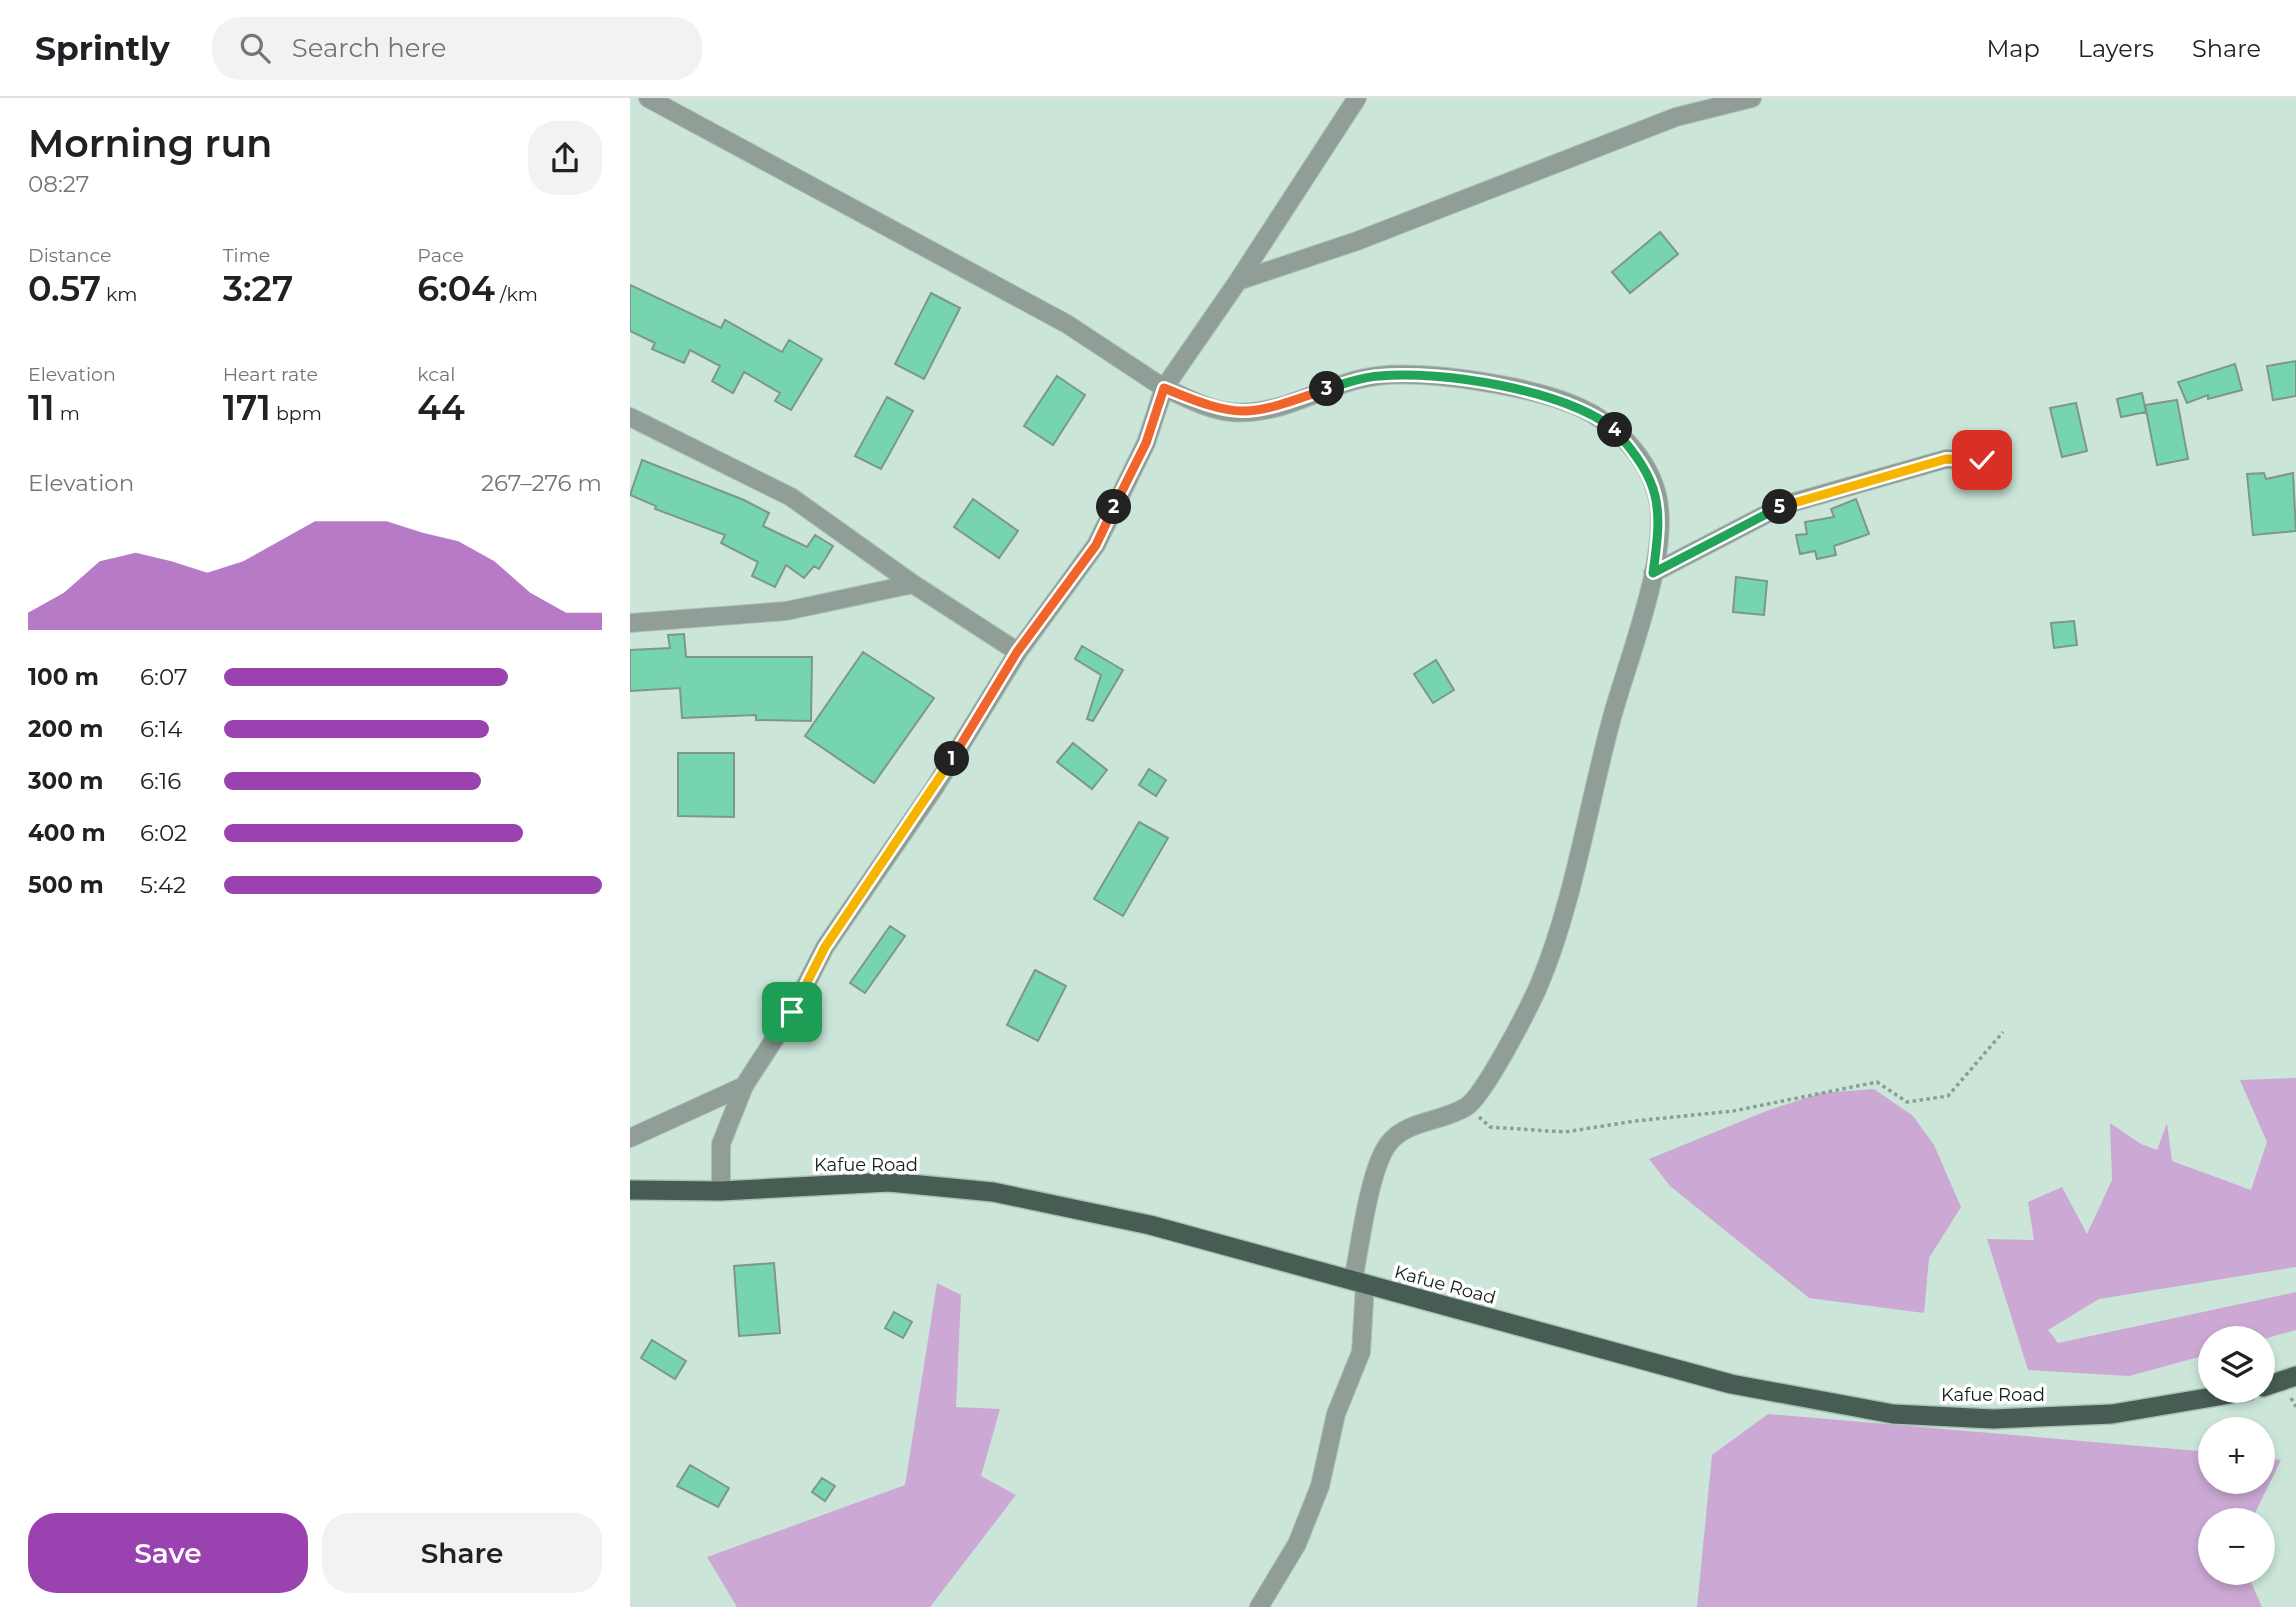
<!DOCTYPE html>
<meta charset="utf-8">
<style>
:root{--surface:#fff;--page:#f2f2f2;--text:#202124;--muted:#757577;--line:#e0e0e0;--accent:#9a43b0}
body{margin:0;font-family:Montserrat,sans-serif;background:var(--page);color:var(--text);height:100vh;display:flex;flex-direction:column;font-size:26px;white-space:nowrap}
*{box-sizing:border-box;margin:0}
p{font-size:23px;color:var(--muted)}
.icon{flex:none;width:38px;height:38px;fill:none;stroke:currentColor;stroke-width:2;stroke-linecap:round;stroke-linejoin:round}
.map{position:relative;flex:1;overflow:hidden}
.panel{display:flex;flex-direction:column;background:var(--surface);width:630px}
.panel>*{flex:none}
.fabs{position:absolute;left:1568px;top:1228px;display:grid;gap:14px}
.fabs a{display:grid;place-items:center;width:77px;height:77px;border-radius:50%;background:var(--surface);box-shadow:0 4px 10px #0003;font-size:35px}
.pin{position:absolute;display:grid;place-items:center;width:60px;height:60px;color:#fff;margin:-30px;border-radius:14px;box-shadow:0 4px 10px #0006}
.km{position:absolute;width:35px;height:35px;margin:-18px;border-radius:50%;background:#222;color:#fff;font-size:19px;line-height:35px;text-align:center}
.round{display:grid;place-items:center;flex:none;width:74px;height:74px;border-radius:28px;background:var(--page)}
.summary{display:flex;align-items:center;justify-content:space-between;height:119px;padding:0 28px}
h1{font-size:38px;font-weight:600;line-height:52px}
.stats{display:grid;grid-template-columns:repeat(3,1fr);gap:10px;height:119px;padding:7px 28px}
.stats div{display:grid;align-content:center}
.stats b{font-size:35px;font-weight:600}
.stats small{font-size:19px;font-weight:400}
.stats p{font-size:19px}
.chart{height:196px;padding:14px 28px}
.chart p{display:flex;justify-content:space-between}
.chart svg{width:100%;height:126px;margin-top:7px;fill:var(--accent);opacity:.7}
.button{display:flex;gap:14px;margin-top:auto;padding:14px 28px}
.button a{flex:1;height:80px;border-radius:28px;background:var(--accent);color:#fff;font-size:28px;font-weight:600;line-height:80px;text-align:center}
.button a+a{background:var(--page);color:var(--text)}
ul{padding:0 28px;list-style:none;font-size:23px}
li{display:grid;grid-template-columns:112px 84px 1fr;align-items:center;height:52px}
li i{height:18px;border-radius:9px;background:var(--accent)}
header{display:flex;align-items:center;gap:42px;box-sizing:border-box;height:98px;padding:0 35px;background:var(--surface);border-bottom:2px solid var(--line)}
header strong{font-size:33px}
nav{display:flex;gap:38px;margin-inline-start:auto;font-size:24px}
.search{width:490px;height:63px;background:var(--page);display:flex;align-items:center;gap:18px;box-sizing:border-box;padding:0 24px;border-radius:28px;color:var(--muted);font-size:26px}
main{display:flex;flex:1;min-height:0}
.map>svg:first-child{display:block}
.green{fill:#cba9d4}
.building{fill:#76d5ae;stroke:#7e978b;stroke-width:2}
.lines{fill:none;stroke-linecap:round;stroke-linejoin:round}
.minor-casing{stroke:#aac2b6;stroke-width:20}
.trunk-casing{stroke:#aac2b6;stroke-width:22}
.path{stroke:#899e94;stroke-width:3.5;stroke-dasharray:3.5 3.5;stroke-linecap:butt}
.minor{stroke:#919d97;stroke-width:18}
.trunk{stroke:#475c52;stroke-width:19}
.split-1-casing{stroke:#fff;stroke-width:14}
.split-2-casing{stroke:#fff;stroke-width:14}
.split-3-casing{stroke:#fff;stroke-width:14}
.split-4-casing{stroke:#fff;stroke-width:14}
.split-5-casing{stroke:#fff;stroke-width:14}
.split-6-casing{stroke:#fff;stroke-width:14}
.split-1{stroke:#f5b400;stroke-width:9}
.split-2{stroke:#f0652b;stroke-width:9}
.split-3{stroke:#f0652b;stroke-width:9}
.split-4{stroke:#22a559;stroke-width:9}
.split-5{stroke:#22a559;stroke-width:9}
.split-6{stroke:#f5b400;stroke-width:9}
.labels{text-anchor:middle;dominant-baseline:central;stroke-width:7;stroke-linejoin:round;paint-order:stroke}
.street-label{font-size:18px;fill:#131d19;stroke:#fff}
</style>
<header>
<strong>Sprintly</strong>
<div class="search"><svg class="icon" aria-label="search" viewBox="0 0 24 24"><circle cx="10" cy="10" r="6"/><path d="M15 15l6 6"/></svg>Search here</div>
<nav><a>Map</a><a>Layers</a><a>Share</a></nav>
</header>
<main>
<section class="panel">
<div class="summary"><div><h1>Morning run</h1><p>08:27</p></div><a class="round"><svg class="icon" aria-label="share" viewBox="0 0 24 24"><path d="M12 15V3M7 8l5-5 5 5M5 13v7h14v-7"/></svg></a></div>
<div class="stats">
<div><p>Distance</p><b>0.57<small> km</small></b></div>
<div><p>Time</p><b>3:27</b></div>
<div><p>Pace</p><b>6:04<small> /km</small></b></div>
</div>
<div class="stats">
<div><p>Elevation</p><b>11<small> m</small></b></div>
<div><p>Heart rate</p><b>171<small> bpm</small></b></div>
<div><p>kcal</p><b>44</b></div>
</div>
<div class="chart"><p><span>Elevation</span>267–276 m</p>
<svg viewBox="0 0 160 44" preserveAspectRatio="none"><path d="M0 44V38L10 31L20 20L30 17L40 20L50 24L60 20L70 13L80 6L90 6L100 6L110 10L120 13L130 20L140 31L150 38L160 38V44z"/></svg>
</div>
<ul>
<li><b>100 m</b>6:07<i style="width:75%"></i></li>
<li><b>200 m</b>6:14<i style="width:70%"></i></li>
<li><b>300 m</b>6:16<i style="width:68%"></i></li>
<li><b>400 m</b>6:02<i style="width:79%"></i></li>
<li><b>500 m</b>5:42<i style="width:100%"></i></li>
</ul>
<div class="button"><a>Save</a><a>Share</a></div>
</section>
<div class="map">
<svg width="1666" height="1509" viewBox="0 0 1666 1509">
<rect width="100%" height="100%" fill="#cbe6d9"/>
<!-- green -->
<path class="green" d="M 1666,980 L 1666,1169 L 1469,1201 L 1418,1232 L 1428,1245 L 1666,1194 L 1666,1232 L 1633,1241 L 1580,1241 L 1580,1256 L 1499,1278 L 1398,1272 L 1357,1141 L 1404,1142 L 1398,1104 L 1432,1089 L 1457,1136 L 1482,1082 L 1480,1025 L 1511,1046 L 1527,1052 L 1537,1025 L 1542,1063 L 1621,1092 L 1637,1044 L 1610,982 Z
M 1244,991 L 1283,1018 L 1304,1047 L 1331,1109 L 1299,1160 L 1294,1215 L 1179,1200 L 1040,1088 L 1019,1061 L 1139,1012 L 1191,995 Z
M 307,1185 L 331,1197 L 326,1309 L 370,1311 L 351,1378 L 386,1397 L 300,1509 L 107,1509 L 77,1459 L 275,1387 Z
M 1138,1316 L 1580,1354 L 1580,1384 L 1633,1384 L 1633,1360 L 1651,1362 L 1621,1423 L 1580,1423 L 1580,1475 L 1617,1475 L 1632,1509 L 1067,1509 L 1082,1357 Z"/>
<!-- building -->
<path class="building" d="M 1030,134 L 1048,156 L 1000,195 L 982,174 Z
M 0,187 L 91,230 L 95,222 L 152,254 L 159,242 L 192,261 L 161,312 L 145,303 L 150,295 L 114,274 L 103,295 L 82,283 L 90,268 L 60,252 L 54,265 L 22,251 L 25,245 L 0,233 Z
M 301,195 L 330,210 L 294,281 L 265,266 Z
M 1666,263 L 1666,298 L 1643,302 L 1637,268 Z
M 1605,266 L 1612,292 L 1578,301 L 1578,297 L 1557,305 L 1548,284 Z
M 427,278 L 455,297 L 423,347 L 394,328 Z
M 1512,295 L 1516,314 L 1491,319 L 1487,301 Z
M 257,299 L 283,313 L 251,371 L 225,358 Z
M 1547,302 L 1558,361 L 1527,367 L 1515,307 Z
M 1446,305 L 1457,353 L 1432,359 L 1420,310 Z
M 12,362 L 114,402 L 139,415 L 133,428 L 177,449 L 185,437 L 203,448 L 189,471 L 184,468 L 174,480 L 156,467 L 145,489 L 122,478 L 128,464 L 91,445 L 95,437 L 25,411 L 26,408 L 0,397 Z
M 1634,375 L 1636,381 L 1663,375 L 1666,433 L 1623,437 L 1617,376 Z
M 343,401 L 388,433 L 369,460 L 324,429 Z
M 1226,401 L 1239,436 L 1204,448 L 1206,457 L 1187,461 L 1185,453 L 1170,456 L 1166,437 L 1177,436 L 1175,424 L 1204,419 L 1201,411 Z
M 1106,479 L 1137,483 L 1134,517 L 1103,514 Z
M 1444,523 L 1447,547 L 1424,550 L 1421,525 Z
M 54,536 L 56,559 L 182,559 L 181,623 L 126,622 L 126,617 L 52,620 L 50,590 L 0,593 L 0,552 L 40,550 L 38,537 Z
M 452,548 L 493,572 L 463,623 L 457,621 L 471,577 L 445,561 Z
M 233,554 L 304,600 L 244,685 L 175,638 Z
M 806,562 L 824,592 L 803,605 L 784,576 Z
M 443,645 L 477,672 L 462,691 L 427,664 Z
M 48,655 L 104,655 L 104,719 L 48,718 Z
M 519,671 L 536,682 L 526,698 L 509,687 Z
M 509,724 L 538,740 L 493,818 L 464,801 Z
M 260,828 L 275,838 L 235,895 L 220,885 Z
M 405,872 L 436,888 L 408,943 L 377,927 Z
M 144,1165 L 150,1235 L 109,1238 L 104,1168 Z
M 264,1214 L 282,1224 L 273,1240 L 255,1230 Z
M 22,1242 L 56,1263 L 45,1281 L 11,1260 Z
M 60,1367 L 99,1390 L 88,1409 L 47,1388 Z
M 192,1380 L 205,1388 L 195,1403 L 182,1394 Z"/>
<g class="lines">
<defs>
<path id="minor" d="M 608,183 L 727,143 L 1046,19 L 1122,0
M 0,319 L 161,399 L 283,486 L 388,554
M 1023,475 L 1154,407 L 1316,361 L 1352,362
M 0,525 L 156,513 L 283,486
M 0,1040 L 114,988 L 162,914 L 195,849 L 305,689 L 388,554 L 466,447 L 516,345 L 534,290 L 437,226 L 18,0
M 91,1093 L 91,1046 L 114,988
M 723,1183 C 730,1149 739,1070 759,1045 C 777,1022 812,1024 836,1009 C 854,998 899,910 909,887 C 943,807 958,708 981,623 C 996,565 1044,451 1026,393 C 1016,358 984,325 951,310 C 904,288 798,272 747,278 C 697,284 653,319 601,314 C 578,312 556,299 534,290 L 608,183 L 727,0
M 629,1509 L 667,1446 L 690,1388 L 706,1316 L 731,1254 L 735,1187"/>
<path id="trunk" d="M 0,1092 L 91,1093 L 259,1084 L 363,1094 L 520,1127 L 1101,1286 L 1263,1316 L 1363,1321 L 1482,1316 L 1618,1293
M 1633,1289 L 1666,1278"/>
</defs>
<!-- minor casing -->
<use href="#minor" class="minor-casing"/>
<!-- trunk casing -->
<use href="#trunk" class="trunk-casing"/>
<!-- path -->
<path class="path" d="M 849,1019 L 860,1029 L 935,1034 L 1005,1023 L 1103,1013 L 1247,984 L 1277,1004 L 1318,998 L 1373,934
M 1661,1300 L 1666,1309"/>
<!-- minor -->
<use href="#minor" class="minor"/>
<!-- trunk -->
<use href="#trunk" class="trunk"/>
</g>
<g class="lines">
<defs>
<path id="split-1" d="M 162,914 L 195,849 L 322,661"/>
<path id="split-2" d="M 322,661 L 387,554 L 466,447 L 484,409"/>
<path id="split-3" d="M 484,409 L 516,345 L 534,290 C 613,323 618,318 697,291"/>
<path id="split-4" d="M 697,291 C 714,286 731,279 749,278 C 811,272 937,292 985,332"/>
<path id="split-5" d="M 985,332 C 1031,385 1033,406 1023,475 L 1150,409"/>
<path id="split-6" d="M 1150,409 L 1316,361 L 1352,362"/>
</defs>
<!-- split-1 casing -->
<use href="#split-1" class="split-1-casing"/>
<!-- split-2 casing -->
<use href="#split-2" class="split-2-casing"/>
<!-- split-3 casing -->
<use href="#split-3" class="split-3-casing"/>
<!-- split-4 casing -->
<use href="#split-4" class="split-4-casing"/>
<!-- split-5 casing -->
<use href="#split-5" class="split-5-casing"/>
<!-- split-6 casing -->
<use href="#split-6" class="split-6-casing"/>
<!-- split-1 -->
<use href="#split-1" class="split-1"/>
<!-- split-2 -->
<use href="#split-2" class="split-2"/>
<!-- split-3 -->
<use href="#split-3" class="split-3"/>
<!-- split-4 -->
<use href="#split-4" class="split-4"/>
<!-- split-5 -->
<use href="#split-5" class="split-5"/>
<!-- split-6 -->
<use href="#split-6" class="split-6"/>
</g>
<g class="labels">
<!-- street labels -->
<g class="street-label">
<text x="236" y="1067">Kafue Road</text>
<text transform="translate(815 1187) rotate(15)">Kafue Road</text>
<text x="1363" y="1297">Kafue Road</text>
</g>
</g>
</svg>
<div class="fabs">
<a><svg class="icon" aria-label="layers" viewBox="0 0 24 24"><path d="M12 4l9 5-9 5-9-5zM3 14l9 5 9-5"/></svg></a>
<a>+</a>
<a>−</a>
</div>
<div class="pin" style="left:162px;top:914px;background:#1e9e55"><svg class="icon" aria-label="arrive" viewBox="0 0 24 24"><path d="M6 21V4h12l-3 4 3 4H6"/></svg></div>
<div class="pin" style="left:1352px;top:362px;background:#d93025"><svg class="icon" aria-label="check" viewBox="0 0 24 24"><path d="M5 12l5 5 9-10"/></svg></div>
<b class="km" style="left:322px;top:661px">1</b>
<b class="km" style="left:484px;top:409px">2</b>
<b class="km" style="left:697px;top:291px">3</b>
<b class="km" style="left:985px;top:332px">4</b>
<b class="km" style="left:1150px;top:409px">5</b>
</div>
</main>
